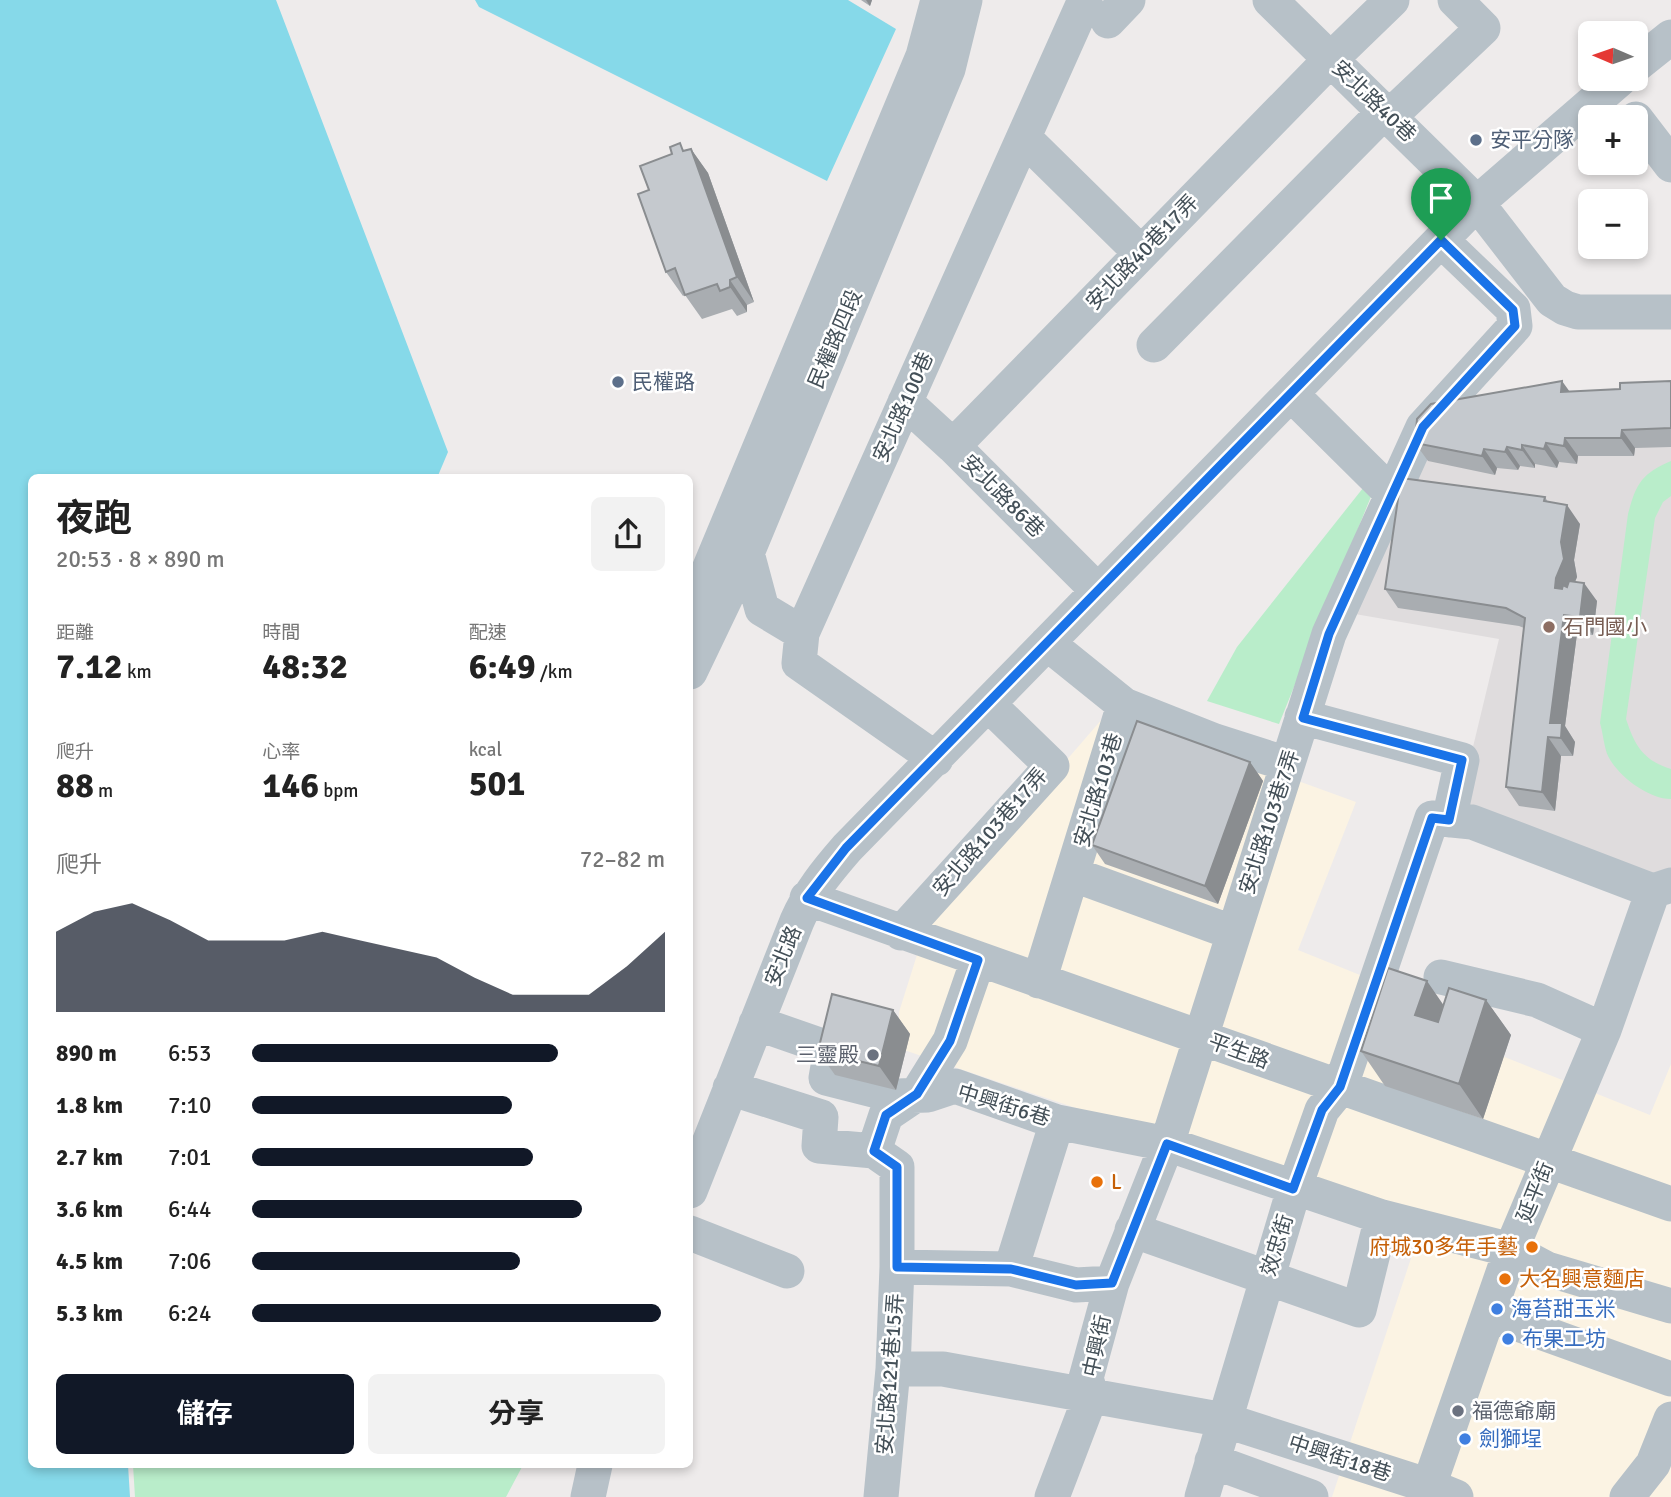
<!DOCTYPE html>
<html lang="zh-TW">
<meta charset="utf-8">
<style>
:root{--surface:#fff;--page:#f2f2f2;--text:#222;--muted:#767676;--accent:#111827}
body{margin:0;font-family:Signika,"Noto Sans TC",sans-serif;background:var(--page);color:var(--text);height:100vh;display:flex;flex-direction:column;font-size:26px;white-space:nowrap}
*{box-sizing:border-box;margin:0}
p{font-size:23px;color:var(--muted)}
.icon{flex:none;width:38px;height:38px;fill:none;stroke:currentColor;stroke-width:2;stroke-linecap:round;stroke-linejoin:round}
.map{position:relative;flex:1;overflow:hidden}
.details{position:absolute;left:28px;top:474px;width:665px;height:994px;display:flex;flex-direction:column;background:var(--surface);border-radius:10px;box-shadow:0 4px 10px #0003}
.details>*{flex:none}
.needle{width:46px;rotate:272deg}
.buttons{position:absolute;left:1578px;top:21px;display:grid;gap:14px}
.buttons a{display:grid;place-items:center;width:70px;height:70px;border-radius:10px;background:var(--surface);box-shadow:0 4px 10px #0003;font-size:35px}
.pin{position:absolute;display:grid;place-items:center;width:60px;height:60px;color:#fff;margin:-72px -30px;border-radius:50% 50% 50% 0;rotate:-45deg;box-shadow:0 0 7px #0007}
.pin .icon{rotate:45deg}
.round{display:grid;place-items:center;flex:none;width:74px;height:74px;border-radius:10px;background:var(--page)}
.summary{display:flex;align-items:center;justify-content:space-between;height:119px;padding:0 28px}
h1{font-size:38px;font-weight:700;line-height:52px}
.stats{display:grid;grid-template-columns:repeat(3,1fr);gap:10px;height:119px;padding:7px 28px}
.stats div{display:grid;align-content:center}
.stats b{font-size:35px;font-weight:700}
.stats small{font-size:19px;font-weight:400}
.stats p{font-size:19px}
.chart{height:196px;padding:14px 28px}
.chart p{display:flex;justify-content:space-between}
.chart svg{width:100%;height:126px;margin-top:7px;fill:var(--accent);opacity:.7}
.button{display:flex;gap:14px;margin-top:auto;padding:14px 28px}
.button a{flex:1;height:80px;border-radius:10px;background:var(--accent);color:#fff;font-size:28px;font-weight:700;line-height:80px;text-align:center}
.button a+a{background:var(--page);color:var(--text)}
ul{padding:0 28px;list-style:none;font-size:23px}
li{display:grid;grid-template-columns:112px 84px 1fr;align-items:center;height:52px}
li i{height:18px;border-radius:9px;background:var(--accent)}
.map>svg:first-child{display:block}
.commercial{fill:#fbf3e3}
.education{fill:#dfdcdd}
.green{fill:#b9edca}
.water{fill:#86d9e9}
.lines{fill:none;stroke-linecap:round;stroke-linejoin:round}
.minor{stroke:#b7c1c8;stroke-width:35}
.wall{fill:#a9adb1}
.shaded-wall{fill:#8a8d90}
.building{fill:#c5c9ce;stroke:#8a8d90;stroke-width:2}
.route-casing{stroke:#fff;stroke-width:14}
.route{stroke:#1a73e8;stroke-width:9}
.service-dot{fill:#5c6f8a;stroke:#fff;stroke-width:2.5}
.education-dot{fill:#8d6e63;stroke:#fff;stroke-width:2.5}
.worship-dot{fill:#6b7280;stroke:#fff;stroke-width:2.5}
.food-dot{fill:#e8710a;stroke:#fff;stroke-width:2.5}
.shop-dot{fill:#3f7fe0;stroke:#fff;stroke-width:2.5}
.labels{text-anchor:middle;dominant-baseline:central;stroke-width:5;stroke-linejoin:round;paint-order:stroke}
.street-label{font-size:21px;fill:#445058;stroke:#fff}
.service-label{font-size:21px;fill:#4e5e75;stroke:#fff;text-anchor:start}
.education-label{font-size:21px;fill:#785e54;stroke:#fff;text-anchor:start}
.worship-label{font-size:21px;fill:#5b616d;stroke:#fff;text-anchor:end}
.food-label{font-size:21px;fill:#c56008;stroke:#fff;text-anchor:start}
.shop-label{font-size:21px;fill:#366cbe;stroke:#fff;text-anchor:start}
</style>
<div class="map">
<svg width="1671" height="1497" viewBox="0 0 1671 1497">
<rect width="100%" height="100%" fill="#eeebeb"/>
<!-- commercial -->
<path class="commercial" d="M 1103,718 L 1127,719 L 1356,802 L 1298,950 L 1360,975 L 1354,997 L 1650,1115 L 1671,1064 L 1671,1497 L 1332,1497 L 1422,1225 L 898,1048 L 899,1012 L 928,920 Z"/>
<!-- education -->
<path class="education" d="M 1671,383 L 1671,875 L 1653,878 L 1459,805 L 1499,639 L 1355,614 L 1418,449 Z"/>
<!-- green -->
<path class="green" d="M 1671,461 L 1671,496 L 1663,502 L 1655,518 L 1626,719 C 1635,746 1643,760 1671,769 L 1671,799 C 1648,799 1618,776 1608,756 C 1604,747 1603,733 1600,723 L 1628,514 C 1636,484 1641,474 1671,461 Z
M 1367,483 L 1372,494 L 1279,724 L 1207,701 L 1237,647 Z
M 133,1465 L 523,1465 L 506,1497 L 135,1497 Z"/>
<!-- water -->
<path class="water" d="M 0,0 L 276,0 L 448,452 L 437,478 L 32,478 L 32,1465 L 128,1465 L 130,1497 L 0,1497 Z
M 475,0 L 848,0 L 896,29 L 827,181 L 479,7 Z"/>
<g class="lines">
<!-- minor -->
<path class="minor" d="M 1270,0 L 1477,203 L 1552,300 L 1565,308 L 1578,312 L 1671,312
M 1108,21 L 1128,0
M 1636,65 L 1671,37
M 1390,116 L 1483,28 L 1455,0
M 1636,119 L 1671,165
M 1024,138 L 1141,253
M 1154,345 L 1385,111
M 1291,394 L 1391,493
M 905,402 L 953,446 L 1098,591
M 953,446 L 1331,59 L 1392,0
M 738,548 L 747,553 L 762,609 L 802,633
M 690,615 L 923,56 L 938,0
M 690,672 L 747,553 L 948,69 L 965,0
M 1124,705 L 1215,741 L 1287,764
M 1302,717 L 1462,760 L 1449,820
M 936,759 L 799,663 L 802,633 L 1085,0
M 1072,874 L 1234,933
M 807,898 L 1671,1204
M 901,933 L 1052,766 L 988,704
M 1441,977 L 1537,1000 L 1604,1030
M 1039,981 L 1124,705 L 1047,643
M 756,1023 L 831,1049 L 826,1078 L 897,1096 L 928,1095 L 955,1086 L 1057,1122 L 1167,1144 L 1382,1217 L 1511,1250 L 1547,1269 L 1671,1306
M 730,1088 L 821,1117 L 819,1146 L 874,1151
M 690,1191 L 797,921 C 809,893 827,871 847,848 L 1477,203 L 1620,79
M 1132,1230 L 1359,1310 L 1382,1217
M 690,1233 L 787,1271
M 897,1267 L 1011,1269 L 1076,1285 L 1112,1283
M 1011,1269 L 1057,1122
M 1490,1314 L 1671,1379
M 893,1369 L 943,1369 L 1224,1420 L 1429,1486 L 1456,1497
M 1212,1461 L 1311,1497
M 588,1497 L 595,1465
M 881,1497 L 893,1369 L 897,1267 L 897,1167 L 874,1151 L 886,1115 L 917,1094 L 950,1041 L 978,960
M 1052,1497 L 1091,1395 L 1086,1378 L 1112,1283 L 1167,1144 L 1329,634 L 1423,427 L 1515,326 L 1513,309 L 1441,240
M 1202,1497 L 1294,1189 L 1322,1110 L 1340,1088 L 1432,818 L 1472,822 L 1653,891 L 1671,885
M 1425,1497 L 1511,1250 L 1604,1030 L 1653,891
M 1627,1497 L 1653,1464 L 1671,1419"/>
</g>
<!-- wall -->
<path class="wall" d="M 861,0 L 872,0 L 870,6 Z
M 691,149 L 708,173 L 754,302 L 747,305 L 747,312 L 737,316 L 732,309 L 702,319 L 685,295 L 683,296 L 666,272 L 685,150 Z
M 1671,381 L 1671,447 L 1635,448 L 1634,456 L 1578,456 L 1577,464 L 1559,462 L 1557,468 L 1535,464 L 1535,468 L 1520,466 L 1518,470 L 1497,468 L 1495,475 L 1428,461 L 1415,443 L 1569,392 L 1620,389 Z
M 1545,497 L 1548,502 L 1580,524 L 1574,560 L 1577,577 L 1575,582 L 1597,601 L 1593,635 L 1577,634 L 1565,726 L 1575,742 L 1573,756 L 1561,756 L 1555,811 L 1519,806 L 1506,787 L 1524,628 L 1519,626 L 1398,608 L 1385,589 Z
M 1250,762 L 1263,781 L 1218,904 L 1105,864 L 1092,845 Z
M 1486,1000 L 1511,1035 L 1483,1119 L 1385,1086 L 1361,1051 L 1444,1005 Z
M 893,1010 L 910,1034 L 896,1090 L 835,1075 L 818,1051 Z"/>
<!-- shaded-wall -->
<path class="shaded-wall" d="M 866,0 L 872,0 L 870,6 Z
M 691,149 L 708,173 L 754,302 L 737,277 Z
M 730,280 L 747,305 L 747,312 L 730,287 Z
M 1562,381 L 1575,399 L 1561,392 Z
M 1622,430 L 1635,448 L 1634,456 L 1621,438 Z
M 1565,438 L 1578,456 L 1577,464 L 1564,446 Z
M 1546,443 L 1559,462 L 1557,468 L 1544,449 Z
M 1522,445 L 1535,464 L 1535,468 L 1522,450 Z
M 1507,447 L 1520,466 L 1518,470 L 1505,452 Z
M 1484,449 L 1497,468 L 1495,475 L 1482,456 Z
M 1567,505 L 1580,524 L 1574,560 L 1577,577 L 1569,596 L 1555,588 Z
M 1584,583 L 1597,601 L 1593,635 L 1580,617 Z
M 1564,615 L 1577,634 L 1565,726 L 1575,742 L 1573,756 L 1550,723 Z
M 1548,737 L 1561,756 L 1555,811 L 1542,792 Z
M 1250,762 L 1263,781 L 1218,904 L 1205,886 Z
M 1427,981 L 1451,1016 L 1440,1050 L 1415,1015 Z
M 1486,1000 L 1511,1035 L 1483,1119 L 1459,1084 Z
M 893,1010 L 910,1034 L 896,1090 L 879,1066 Z"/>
<!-- building -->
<path class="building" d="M 680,143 L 683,151 L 691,149 L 737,277 L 730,280 L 730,287 L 720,291 L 717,284 L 685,295 L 675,268 L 666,272 L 638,194 L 649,190 L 640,166 L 672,154 L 670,147 Z
M 1562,381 L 1561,392 L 1620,389 L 1620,383 L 1671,381 L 1671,428 L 1622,430 L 1621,438 L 1565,438 L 1564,446 L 1546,443 L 1544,449 L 1522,445 L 1522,450 L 1507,447 L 1505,452 L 1484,449 L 1482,456 L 1415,443 L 1417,419 L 1431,404 Z
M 1401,478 L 1545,497 L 1544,501 L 1567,505 L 1561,542 L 1564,559 L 1556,578 L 1555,588 L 1562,589 L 1563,585 L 1567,587 L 1569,581 L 1584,583 L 1580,617 L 1564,615 L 1550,723 L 1562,723 L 1561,738 L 1548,737 L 1542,792 L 1506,787 L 1525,618 L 1506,608 L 1385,589 Z
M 1137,721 L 1250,762 L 1205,886 L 1092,845 Z
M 1388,968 L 1427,981 L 1415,1015 L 1438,1022 L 1449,988 L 1486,1000 L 1459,1084 L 1361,1051 Z
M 832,994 L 893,1010 L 879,1066 L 818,1051 Z"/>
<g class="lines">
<defs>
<path id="route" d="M 1441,240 L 1513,310 L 1515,326 L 1423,427 L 1329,634 L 1303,718 L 1462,760 L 1449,820 L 1432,818 L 1340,1087 L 1322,1110 L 1293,1189 L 1167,1144 L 1112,1283 L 1076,1285 L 1011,1269 L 897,1267 L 897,1167 L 874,1151 L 886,1115 L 917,1094 L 950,1041 L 978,960 L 807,898 L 846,848 Z"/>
</defs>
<!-- route casing -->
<use href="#route" class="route-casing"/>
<!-- route -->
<use href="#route" class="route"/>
</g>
<!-- markers -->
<g class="service-dot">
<circle cx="1476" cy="140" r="7"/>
<circle cx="618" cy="382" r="7"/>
</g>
<circle class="education-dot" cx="1549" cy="627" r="7"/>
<g class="worship-dot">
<circle cx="873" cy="1055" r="7"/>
<circle cx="1458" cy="1411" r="7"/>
</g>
<g class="food-dot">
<circle cx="1097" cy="1182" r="7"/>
<circle cx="1532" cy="1247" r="7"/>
<circle cx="1505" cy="1279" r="7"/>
</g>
<g class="shop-dot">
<circle cx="1497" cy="1309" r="7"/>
<circle cx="1508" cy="1339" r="7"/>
<circle cx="1465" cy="1439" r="7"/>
</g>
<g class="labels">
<!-- street labels -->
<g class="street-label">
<text transform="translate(1374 101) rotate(44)">安北路40巷</text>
<text transform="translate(1142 252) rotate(-46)">安北路40巷17弄</text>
<text transform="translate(835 339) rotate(-67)">民權路四段</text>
<text transform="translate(903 407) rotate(-66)">安北路100巷</text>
<text transform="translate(1003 496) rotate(45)">安北路86巷</text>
<text transform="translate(1098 790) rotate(-73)">安北路103巷</text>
<text transform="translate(1269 822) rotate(-72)">安北路103巷7弄</text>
<text transform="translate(990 832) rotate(-49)">安北路103巷17弄</text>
<text transform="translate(783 956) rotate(-68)">安北路</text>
<text transform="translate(1239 1051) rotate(20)">平生路</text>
<text transform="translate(1004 1105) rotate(17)">中興街6巷</text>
<text transform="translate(1535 1192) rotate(-68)">延平街</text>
<text transform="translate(1277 1245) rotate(-73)">效忠街</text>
<text transform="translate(1097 1346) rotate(-78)">中興街</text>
<text transform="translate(890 1374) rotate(-86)">安北路121巷15弄</text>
<text transform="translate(1340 1458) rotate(18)">中興街18巷</text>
</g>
<!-- service labels -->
<g class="service-label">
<text x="1490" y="140">安平分隊</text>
<text x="632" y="382">民權路</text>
</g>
<!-- education labels -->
<g class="education-label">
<text x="1563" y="627">石門國小</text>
</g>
<!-- worship labels -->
<g class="worship-label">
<text x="859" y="1055">三靈殿</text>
<text x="1472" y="1411" text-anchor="start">福德爺廟</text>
</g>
<!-- food labels -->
<g class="food-label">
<text x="1111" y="1182">L</text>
<text x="1518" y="1247" text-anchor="end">府城30多年手藝</text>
<text x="1519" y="1279">大名興意麵店</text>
</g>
<!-- shop labels -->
<g class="shop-label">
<text x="1511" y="1309">海苔甜玉米</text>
<text x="1522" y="1339">布果工坊</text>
<text x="1479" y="1439">劍獅埕</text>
</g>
</g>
</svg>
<div class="buttons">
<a><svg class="needle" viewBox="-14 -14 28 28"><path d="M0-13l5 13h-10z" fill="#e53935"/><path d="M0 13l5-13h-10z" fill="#767676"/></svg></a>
<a>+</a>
<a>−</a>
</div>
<div class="pin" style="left:1441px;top:240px;background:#1e9e55"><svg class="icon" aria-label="arrive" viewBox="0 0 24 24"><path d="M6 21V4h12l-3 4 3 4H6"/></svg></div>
<section class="details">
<div class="summary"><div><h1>夜跑</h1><p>20:53 · 8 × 890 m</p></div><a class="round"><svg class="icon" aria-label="share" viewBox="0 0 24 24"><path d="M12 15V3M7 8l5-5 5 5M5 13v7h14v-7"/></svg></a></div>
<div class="stats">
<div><p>距離</p><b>7.12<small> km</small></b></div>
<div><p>時間</p><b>48:32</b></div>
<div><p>配速</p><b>6:49<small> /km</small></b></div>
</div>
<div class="stats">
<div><p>爬升</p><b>88<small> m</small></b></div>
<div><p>心率</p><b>146<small> bpm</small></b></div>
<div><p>kcal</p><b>501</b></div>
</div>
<div class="chart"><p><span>爬升</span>72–82 m</p>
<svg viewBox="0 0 160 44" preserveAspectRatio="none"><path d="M0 44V16L10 9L20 6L30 12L40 19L50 19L60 19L70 16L80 19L90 22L100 25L110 32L120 38L130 38L140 38L150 28L160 16V44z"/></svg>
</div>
<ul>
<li><b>890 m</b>6:53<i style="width:74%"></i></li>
<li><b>1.8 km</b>7:10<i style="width:63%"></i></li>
<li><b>2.7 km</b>7:01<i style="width:68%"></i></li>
<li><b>3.6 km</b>6:44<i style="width:80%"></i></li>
<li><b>4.5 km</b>7:06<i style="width:65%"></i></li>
<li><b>5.3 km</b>6:24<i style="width:99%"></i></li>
</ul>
<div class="button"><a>儲存</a><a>分享</a></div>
</section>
</div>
